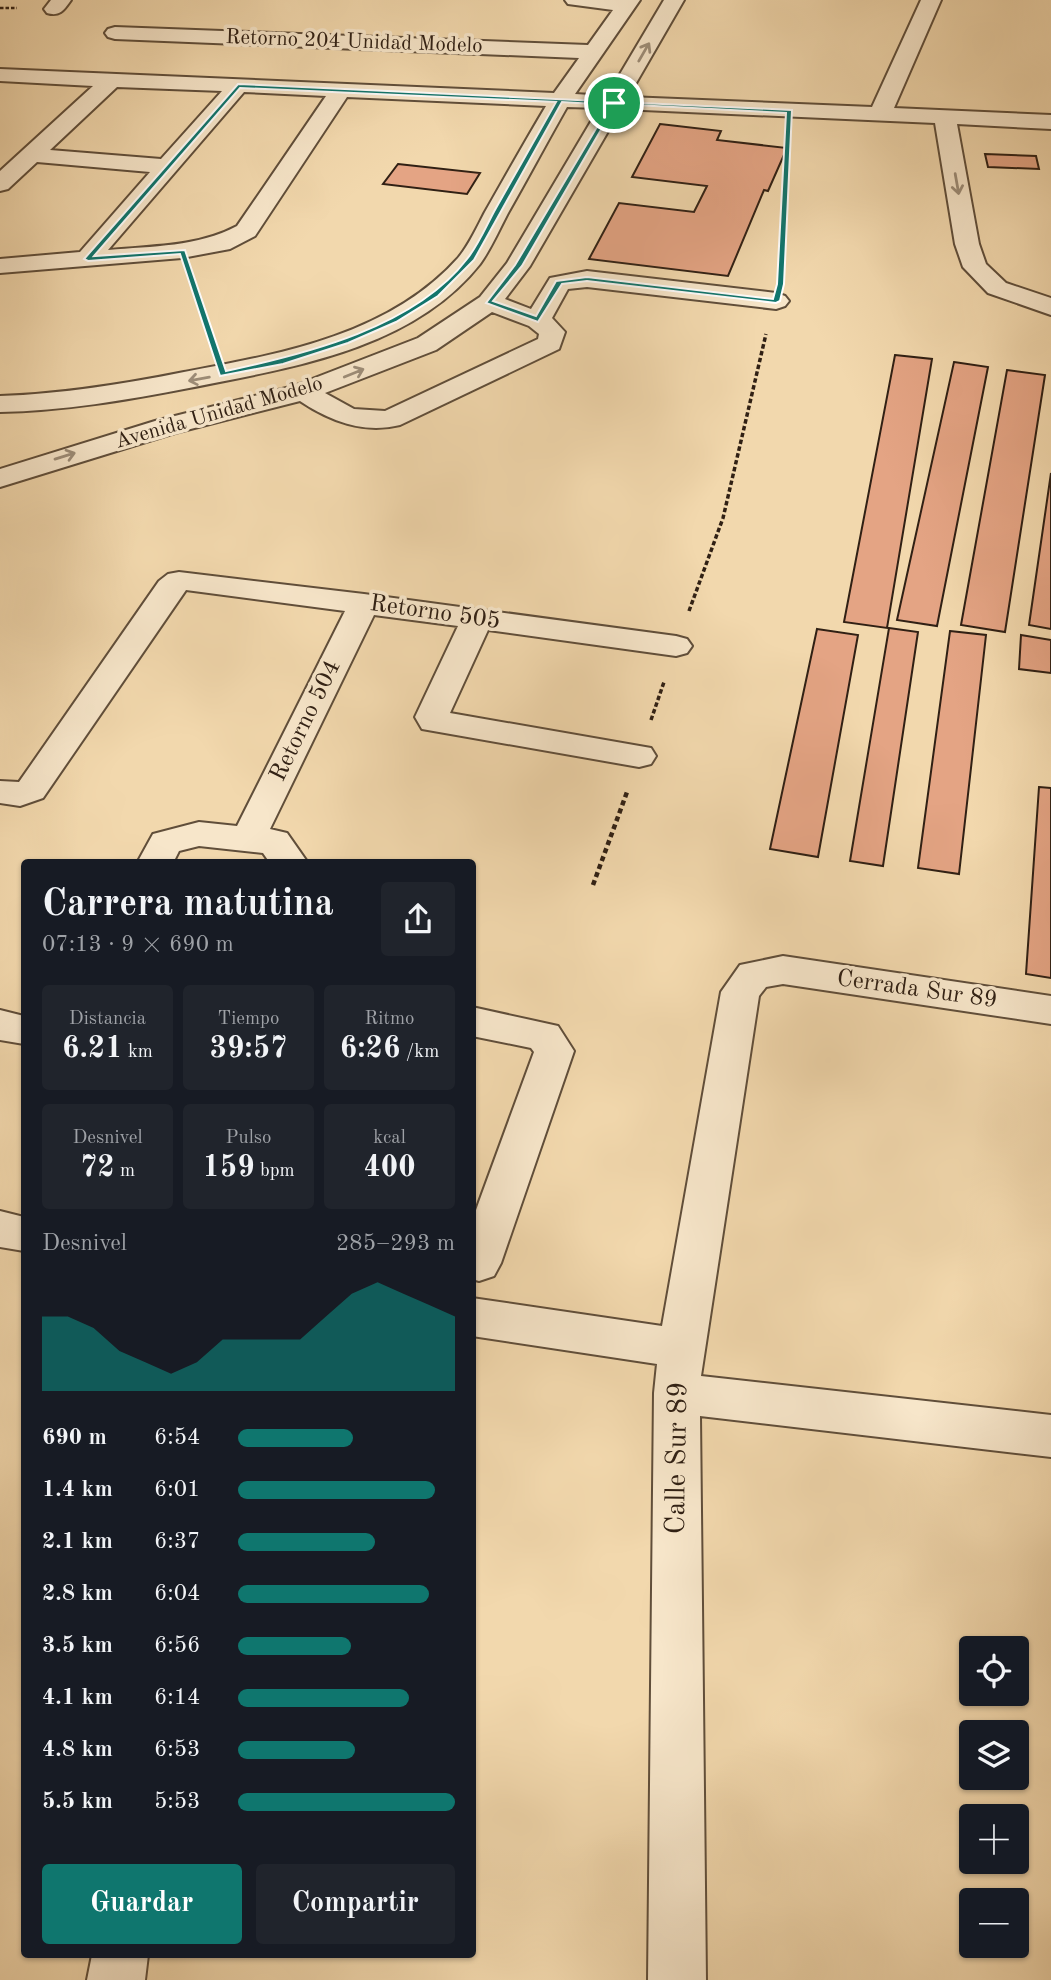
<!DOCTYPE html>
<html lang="es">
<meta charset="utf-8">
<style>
:root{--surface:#171b24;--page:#20242c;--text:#f1f3f6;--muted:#9ea1a6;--accent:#0f766e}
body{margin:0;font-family:"Old Standard TT",serif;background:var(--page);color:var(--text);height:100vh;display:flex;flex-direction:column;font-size:26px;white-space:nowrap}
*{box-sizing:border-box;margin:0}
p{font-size:23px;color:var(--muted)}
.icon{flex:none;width:38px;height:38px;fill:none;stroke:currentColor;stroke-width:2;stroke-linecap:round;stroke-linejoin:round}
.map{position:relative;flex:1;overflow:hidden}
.panel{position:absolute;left:21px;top:859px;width:455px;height:1099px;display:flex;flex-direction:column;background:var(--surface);border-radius:7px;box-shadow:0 2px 5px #0004}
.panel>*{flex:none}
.buttons{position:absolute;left:959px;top:1636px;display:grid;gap:14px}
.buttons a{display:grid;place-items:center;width:70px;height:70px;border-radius:7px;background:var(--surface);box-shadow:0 2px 5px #0004;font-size:35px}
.pin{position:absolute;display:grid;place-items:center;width:60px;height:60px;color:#fff;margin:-30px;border:4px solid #fff;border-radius:50%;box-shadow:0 2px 7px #0007}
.round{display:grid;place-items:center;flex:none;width:74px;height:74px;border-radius:7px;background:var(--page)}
.headline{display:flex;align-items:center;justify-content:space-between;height:119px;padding:0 21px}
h1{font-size:38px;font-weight:800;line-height:52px}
.stats{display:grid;grid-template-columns:repeat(3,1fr);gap:10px;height:119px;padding:7px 21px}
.stats div{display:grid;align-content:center;border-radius:7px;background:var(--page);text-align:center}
.stats b{font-size:30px;font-weight:800}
.stats small{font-size:19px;font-weight:400}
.stats p{font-size:19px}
.chart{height:196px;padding:14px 21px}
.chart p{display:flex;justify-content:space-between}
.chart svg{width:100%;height:126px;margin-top:7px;fill:var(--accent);opacity:.7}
.cta{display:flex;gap:14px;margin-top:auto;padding:14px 21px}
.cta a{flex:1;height:80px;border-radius:7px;background:var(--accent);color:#fff;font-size:28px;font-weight:800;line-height:80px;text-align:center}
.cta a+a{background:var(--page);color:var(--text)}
ul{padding:0 21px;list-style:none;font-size:23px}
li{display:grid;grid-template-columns:112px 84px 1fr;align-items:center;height:52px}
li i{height:18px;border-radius:9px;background:var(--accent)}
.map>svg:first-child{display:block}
.building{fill:#e4a484;stroke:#302014;stroke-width:2}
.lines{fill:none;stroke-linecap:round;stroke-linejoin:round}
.minor-casing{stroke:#604e3a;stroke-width:4}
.path-far2{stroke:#302014;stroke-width:2.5;stroke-dasharray:3.5 2;stroke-linecap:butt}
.path-far1{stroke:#302014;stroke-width:3.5;stroke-dasharray:4.5 2.5;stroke-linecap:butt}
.path{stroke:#302014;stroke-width:4.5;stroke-dasharray:5 3.5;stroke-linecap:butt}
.minor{fill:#f7e6ca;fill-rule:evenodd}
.oneway{stroke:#9d8d78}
.route{fill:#0f766e;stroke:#fff;stroke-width:2;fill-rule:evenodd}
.labels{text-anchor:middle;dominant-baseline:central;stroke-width:7;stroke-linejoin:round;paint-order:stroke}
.far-street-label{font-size:21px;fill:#302014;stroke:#f7e6ca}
.street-label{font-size:24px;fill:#302014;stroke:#f7e6ca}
.near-street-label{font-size:28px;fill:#302014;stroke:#f7e6ca}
</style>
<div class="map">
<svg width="1051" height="1980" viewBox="0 0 1051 1980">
<rect width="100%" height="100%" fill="#f2d8ad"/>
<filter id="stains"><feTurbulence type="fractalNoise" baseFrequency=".00286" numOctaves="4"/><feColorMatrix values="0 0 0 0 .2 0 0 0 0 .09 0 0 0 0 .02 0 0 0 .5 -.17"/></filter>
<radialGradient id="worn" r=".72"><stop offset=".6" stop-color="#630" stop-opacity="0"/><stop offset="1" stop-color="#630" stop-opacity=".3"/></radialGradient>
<!-- building -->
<path class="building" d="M 660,124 L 721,131 L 717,140 L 787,148 L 768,191 L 764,190 L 728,276 L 589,259 L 619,203 L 694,212 L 707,186 L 632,177 Z
M 985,154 L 1036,156 L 1039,169 L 988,167 Z
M 398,164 L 480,173 L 467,194 L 383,184 Z
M 895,355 L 932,359 L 887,628 L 844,622 Z
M 954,362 L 988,367 L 937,626 L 897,620 Z
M 1007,370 L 1045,375 L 1005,632 L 961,625 Z
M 1051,473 L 1051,629 L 1029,625 Z
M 889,628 L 918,632 L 883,866 L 850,861 Z
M 817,629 L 858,635 L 818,857 L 770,849 Z
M 950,631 L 986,635 L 959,874 L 918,868 Z
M 1021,635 L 1051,640 L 1051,673 L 1019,669 Z
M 1039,787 L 1051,788 L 1051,978 L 1026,974 Z"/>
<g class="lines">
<defs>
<path id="minor" d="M 51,0 L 71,0 C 64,10 60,17 47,13 L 44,9 Z
M 565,0 L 640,0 L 575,94 L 607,96 L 664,0 L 684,0 L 628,97 L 872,107 L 921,0 L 941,0 L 894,108 L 1051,115 L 1051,129 L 957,124 L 979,244 L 986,264 L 1006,283 L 1051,298 L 1051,315 L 988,293 L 963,267 L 955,244 L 935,123 L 621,109 L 530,266 L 505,299 L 531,309 L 550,278 L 587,271 L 776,293 L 785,296 L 789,301 L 785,306 L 776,309 L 587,287 L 568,289 L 552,318 L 565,332 L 559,349 L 400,425 C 363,434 330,421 300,401 L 175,433 L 0,487 L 0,469 L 155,421 L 294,386 L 418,338 L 480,297 L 507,263 L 599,108 L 567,107 C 547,142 528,178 508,213 C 499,230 491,249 480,264 C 412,350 289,368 189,388 C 127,400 63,411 0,412 L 0,396 C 62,394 124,384 184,372 C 281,354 389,335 458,258 C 469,245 477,227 485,212 C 505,177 525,141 546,106 L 347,97 L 255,236 L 230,249 L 182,258 L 0,273 L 0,259 L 80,252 L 150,172 L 37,162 L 8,189 L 0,191 L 0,171 L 93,86 L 0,81 L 0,69 L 554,93 L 579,58 L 115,39 L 108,37 L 105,33 L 108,29 L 115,27 L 588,45 L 613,10 L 568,4 ZM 117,87 L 222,91 L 161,159 L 50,150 ZM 244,92 L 326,96 L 237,226 C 197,247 153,246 108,250 ZM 492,312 L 529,326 L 539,334 L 538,339 L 385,411 L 354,409 L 325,393 L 436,350 Z
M 179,572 L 364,594 L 676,636 L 687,639 L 692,646 L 687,653 L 676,656 L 488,630 L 450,713 L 651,748 L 656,756 L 651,764 L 639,767 L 422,729 L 415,717 L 458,626 L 374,615 L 270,829 L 287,833 L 308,863 L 270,863 L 263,853 L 199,846 L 179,851 L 173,863 L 137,863 L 153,834 L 199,822 L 237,826 L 345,611 L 186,590 L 43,798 L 20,806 L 0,803 L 0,781 L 19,782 L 159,581 L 168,574 Z
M 783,956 L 1051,996 L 1051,1024 L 783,984 L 766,987 L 759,996 L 701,1376 L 1051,1415 L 1051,1457 L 700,1416 L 706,1980 L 648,1980 L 654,1393 L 657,1364 L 472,1336 L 472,1298 L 662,1326 L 721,992 L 740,965 Z
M 472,1007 L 558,1026 L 574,1051 L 501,1263 L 494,1276 L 479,1281 L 472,1279 L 472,1221 L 534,1052 L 531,1048 L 472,1036 Z
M 0,1010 L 24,1016 L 24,1044 L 0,1040 Z
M 0,1211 L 24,1217 L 24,1251 L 0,1247 Z
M 92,1955 L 148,1955 L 145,1980 L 87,1980 Z"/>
</defs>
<!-- minor casing -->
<use href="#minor" class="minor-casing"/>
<!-- path-far2 -->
<path class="path-far2" d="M 0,8 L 17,8
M 781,268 L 788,143
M 193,282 L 206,321"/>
<!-- path-far1 -->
<path class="path-far1" d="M 205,319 L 212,340
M 689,611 L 723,518 L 766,334
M 651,720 L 664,682"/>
<!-- path -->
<path class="path" d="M 593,885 L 627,792"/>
<!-- minor -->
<use href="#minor" class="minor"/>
</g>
<!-- one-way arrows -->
<defs><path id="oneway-shaft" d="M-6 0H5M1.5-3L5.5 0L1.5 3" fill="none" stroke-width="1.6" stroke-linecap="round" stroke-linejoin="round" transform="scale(1.75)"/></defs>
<g class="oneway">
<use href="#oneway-shaft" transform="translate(644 52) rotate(-60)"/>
<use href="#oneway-shaft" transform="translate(957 184) rotate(80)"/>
<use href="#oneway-shaft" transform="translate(354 373) rotate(-22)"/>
<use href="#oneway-shaft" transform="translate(199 379) rotate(170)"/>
<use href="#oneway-shaft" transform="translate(65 456) rotate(-17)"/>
</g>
<!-- route -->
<path class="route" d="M 238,84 L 792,110 L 784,284 L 780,301 L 776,303 L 587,281 L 562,284 L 538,322 L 486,303 L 515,265 L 610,105 L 562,102 L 474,260 L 438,296 L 396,322 L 348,343 L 283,364 L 220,376 L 180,254 L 88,261 L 84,259 ZM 240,88 L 556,102 C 536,137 516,173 496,208 C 487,224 479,244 467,259 C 415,327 306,354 226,371 L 185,250 L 94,256 ZM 616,104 L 786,113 L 777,284 L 773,299 L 587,277 L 556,281 L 536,316 L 493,301 L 522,266 Z"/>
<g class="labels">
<!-- far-street labels -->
<g class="far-street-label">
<text transform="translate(354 42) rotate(2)">Retorno 204 Unidad Modelo</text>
<text transform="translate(219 413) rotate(-16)">Avenida Unidad Modelo</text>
</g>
<!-- street labels -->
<g class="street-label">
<text transform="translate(435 613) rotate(8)">Retorno 505</text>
<text transform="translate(306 721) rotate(-64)">Retorno 504</text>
<text transform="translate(917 990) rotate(8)">Cerrada Sur 89</text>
</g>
<!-- near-street labels -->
<g class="near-street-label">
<text transform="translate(678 1458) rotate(-89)">Calle Sur 89</text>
</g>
</g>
<rect width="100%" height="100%" filter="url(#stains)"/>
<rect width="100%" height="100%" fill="url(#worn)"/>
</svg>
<div class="buttons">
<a><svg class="icon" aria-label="locate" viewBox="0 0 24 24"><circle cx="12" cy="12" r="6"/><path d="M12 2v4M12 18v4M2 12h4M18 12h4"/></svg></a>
<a><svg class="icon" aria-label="layers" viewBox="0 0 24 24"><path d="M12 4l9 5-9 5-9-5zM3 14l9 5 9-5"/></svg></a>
<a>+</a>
<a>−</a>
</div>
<div class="pin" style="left:614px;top:103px;background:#1e9e55"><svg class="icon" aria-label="arrive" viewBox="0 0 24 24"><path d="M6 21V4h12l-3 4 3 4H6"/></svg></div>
<section class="panel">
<div class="headline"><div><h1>Carrera matutina</h1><p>07:13 · 9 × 690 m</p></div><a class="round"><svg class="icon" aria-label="share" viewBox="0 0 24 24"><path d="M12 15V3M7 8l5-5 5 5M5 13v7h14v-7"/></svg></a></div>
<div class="stats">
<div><p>Distancia</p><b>6.21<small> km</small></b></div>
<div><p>Tiempo</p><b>39:57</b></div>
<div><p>Ritmo</p><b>6:26<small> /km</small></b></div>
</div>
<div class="stats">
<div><p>Desnivel</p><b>72<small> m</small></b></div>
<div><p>Pulso</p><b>159<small> bpm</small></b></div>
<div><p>kcal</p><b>400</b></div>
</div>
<div class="chart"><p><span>Desnivel</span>285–293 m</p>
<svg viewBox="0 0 160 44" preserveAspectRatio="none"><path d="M0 44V18L10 18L20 22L30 30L40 34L50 38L60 34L70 26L80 26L90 26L100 26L110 18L120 10L130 6L140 10L150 14L160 18V44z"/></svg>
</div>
<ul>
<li><b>690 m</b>6:54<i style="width:53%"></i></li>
<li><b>1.4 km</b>6:01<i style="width:91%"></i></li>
<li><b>2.1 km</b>6:37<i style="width:63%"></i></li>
<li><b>2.8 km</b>6:04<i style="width:88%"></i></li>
<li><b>3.5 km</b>6:56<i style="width:52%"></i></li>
<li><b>4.1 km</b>6:14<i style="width:79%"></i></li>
<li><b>4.8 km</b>6:53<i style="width:54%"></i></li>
<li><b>5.5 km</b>5:53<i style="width:100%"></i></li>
</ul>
<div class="cta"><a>Guardar</a><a>Compartir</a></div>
</section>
</div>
